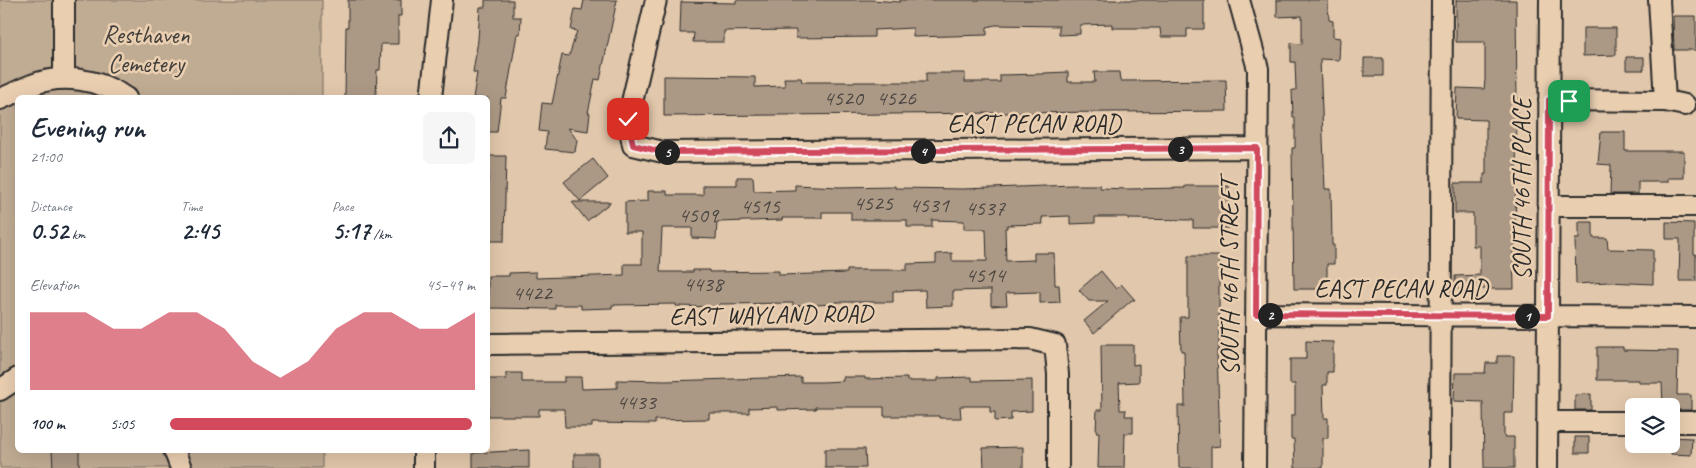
<!DOCTYPE html>
<meta charset="utf-8">
<style>
:root{--surface:#fff;--page:#f6f6f7;--text:#1f2937;--muted:#747a83;--accent:#d1495b}
body{margin:0;font-family:Caveat,sans-serif;background:var(--page);color:var(--text);height:100vh;display:flex;flex-direction:column;font-size:19px;white-space:nowrap}
*{box-sizing:border-box;margin:0}
p{font-size:16px;color:var(--muted)}
.icon{flex:none;width:28px;height:28px;fill:none;stroke:currentColor;stroke-width:2;stroke-linecap:round;stroke-linejoin:round}
.map{position:relative;flex:1;overflow:hidden}
.drawer{position:absolute;left:15px;top:95px;width:475px;height:358px;display:flex;flex-direction:column;background:var(--surface);border-radius:8px;box-shadow:0 5px 20px #0002}
.drawer>*{flex:none}
.fabs{position:absolute;left:1625px;top:398px;display:grid;gap:10px}
.fabs a{display:grid;place-items:center;width:55px;height:55px;border-radius:8px;background:var(--surface);box-shadow:0 5px 20px #0002;font-size:25px}
.pin{position:absolute;display:grid;place-items:center;width:42px;height:42px;color:#fff;margin:-21px;border-radius:10px;box-shadow:0 2px 8px #0006}
.km{position:absolute;width:25px;height:25px;margin:-12px;border-radius:50%;background:#222;color:#fff;font-size:14px;line-height:25px;text-align:center}
.round{display:grid;place-items:center;flex:none;width:52px;height:52px;border-radius:8px;background:var(--page)}
.head{display:flex;align-items:center;justify-content:space-between;height:85px;padding:0 15px}
h1{font-size:28px;font-weight:600;line-height:38px}
.stats{display:grid;grid-template-columns:repeat(3,1fr);gap:8px;height:85px;padding:5px 15px}
.stats div{display:grid;align-content:center}
.stats b{font-size:25px;font-weight:600}
.stats small{font-size:14px;font-weight:400}
.stats p{font-size:14px}
.chart{height:140px;padding:10px 15px}
.chart p{display:flex;justify-content:space-between}
.chart svg{width:100%;height:90px;margin-top:5px;fill:var(--accent);opacity:.7}
ul{padding:0 15px;list-style:none;font-size:16px}
li{display:grid;grid-template-columns:80px 60px 1fr;align-items:center;height:38px}
li i{height:12px;border-radius:6px;background:var(--accent)}
.map>svg:first-child{display:block}
.green{fill:#c0ab93;stroke:#766b5f}
.building{fill:#ac9985;stroke:#2b2b2b;fill-rule:evenodd}
.lines{fill:none;stroke-linecap:round;stroke-linejoin:round}
.minor-casing{stroke:#2b2b2b;stroke-width:24}
.minor{stroke:#e9ceb0;stroke-width:20}
.route-casing{stroke:#fff;stroke-width:10}
.route{stroke:#d1495b;stroke-width:6}
.labels{text-anchor:middle;dominant-baseline:central;stroke-width:5;stroke-linejoin:round;paint-order:stroke}
.number-label{font-size:22px;fill:#4b4642}
.park-label{font-size:25px;fill:#413e3b;stroke:#e9ceb0}
.street-label{font-size:25px;fill:#2b2b2b;stroke:#e9ceb0}
</style>
<div class="map">
<svg width="1696" height="468" viewBox="0 0 1696 468">
<rect width="100%" height="100%" fill="#e1c7ab"/>
<filter id="ink" filterUnits="userSpaceOnUse"><feTurbulence type="fractalNoise" baseFrequency=".02" numOctaves="2"/><feDisplacementMap in="SourceGraphic" scale="10" xChannelSelector="R" yChannelSelector="G"/><feConvolveMatrix kernelMatrix="1 2 1 2 8 2 1 2 1" color-interpolation-filters="sRGB"/></filter>
<g filter="url(#ink)">
<!-- green -->
<path class="green" d="M 0,0 L 322,0 L 322,97 L 18,98 L 18,450 L 322,450 L 322,468 L 0,468 Z"/>
<!-- building -->
<path class="building" d="M 348,0 L 401,0 L 401,16 L 398,16 L 398,44 L 381,44 L 380,70 L 377,70 L 376,98 L 345,98 L 346,27 L 348,27 Z
M 485,0 L 513,0 L 513,17 L 521,17 L 520,34 L 517,34 L 506,98 L 501,98 L 497,132 L 488,132 L 488,98 L 473,98 L 477,73 L 473,72 L 478,40 L 480,7 L 485,7 Z
M 584,0 L 617,0 L 600,80 L 595,79 L 588,113 L 590,113 L 588,131 L 568,128 L 577,140 L 575,152 L 545,149 L 547,132 L 539,131 L 542,103 L 552,104 L 562,55 L 569,56 L 577,31 L 571,30 L 575,9 L 582,10 Z
M 736,0 L 871,0 L 900,2 L 900,0 L 1204,0 L 1204,29 L 1187,29 L 1187,37 L 1161,37 L 1160,28 L 1112,28 L 1112,24 L 1080,25 L 1080,34 L 1059,35 L 1059,26 L 995,25 L 987,27 L 987,35 L 913,37 L 913,28 L 874,30 L 874,37 L 796,38 L 796,30 L 724,31 L 724,42 L 693,42 L 694,33 L 680,33 L 681,2 L 736,3 Z
M 1277,0 L 1328,0 L 1329,20 L 1333,21 L 1333,37 L 1340,38 L 1339,60 L 1320,59 L 1325,189 L 1331,189 L 1332,245 L 1334,245 L 1334,264 L 1327,264 L 1327,289 L 1294,289 L 1292,148 L 1295,148 L 1295,117 L 1293,117 L 1292,90 L 1296,90 L 1295,62 L 1291,62 L 1291,43 L 1302,44 L 1302,16 L 1277,17 Z
M 1456,0 L 1516,0 L 1517,107 L 1515,247 L 1513,247 L 1514,289 L 1455,289 L 1455,276 L 1480,275 L 1480,246 L 1473,246 L 1473,213 L 1455,213 L 1455,183 L 1484,183 L 1484,174 L 1486,174 L 1486,120 L 1456,119 L 1457,88 L 1484,89 L 1485,80 L 1485,42 L 1456,42 Z
M 1673,16 L 1696,16 L 1696,50 L 1674,50 Z
M 1583,28 L 1616,28 L 1616,55 L 1583,56 Z
M 1626,57 L 1644,57 L 1644,70 L 1626,70 Z
M 1364,58 L 1383,58 L 1383,76 L 1364,76 Z
M 1068,72 L 1068,82 L 1095,82 L 1094,72 L 1119,72 L 1120,81 L 1226,80 L 1227,111 L 664,116 L 664,76 L 755,77 L 755,87 L 785,86 L 784,78 L 801,78 L 802,82 L 926,82 L 926,73 L 965,73 L 965,82 L 1000,82 L 1000,75 L 1044,74 L 1044,73 Z
M 1601,132 L 1625,132 L 1625,151 L 1684,151 L 1684,178 L 1668,178 L 1668,182 L 1638,182 L 1638,194 L 1610,194 L 1611,165 L 1598,164 Z
M 488,156 L 506,156 L 504,241 L 488,241 Z
M 593,159 L 608,178 L 580,201 L 564,182 Z
M 737,177 L 753,177 L 754,191 L 795,190 L 795,185 L 839,187 L 895,186 L 895,188 L 963,189 L 1074,185 L 1100,185 L 1100,188 L 1127,189 L 1185,188 L 1185,186 L 1229,186 L 1229,228 L 1193,228 L 1193,220 L 1128,219 L 1128,217 L 1095,217 L 1095,223 L 1070,224 L 1070,216 L 1042,217 L 1043,224 L 1007,225 L 1007,228 L 1005,228 L 1006,261 L 1034,260 L 1034,253 L 1054,253 L 1055,285 L 1059,285 L 1060,302 L 1040,303 L 1040,292 L 1006,293 L 1007,305 L 991,306 L 991,290 L 953,291 L 953,306 L 926,307 L 925,290 L 893,291 L 893,302 L 836,302 L 836,304 L 793,306 L 793,303 L 719,304 L 719,307 L 676,306 L 676,304 L 612,305 L 612,308 L 581,309 L 581,305 L 555,305 L 555,309 L 488,308 L 488,276 L 509,276 L 509,273 L 536,272 L 536,278 L 624,275 L 624,264 L 642,264 L 642,232 L 625,232 L 625,202 L 648,201 L 648,191 L 667,191 L 667,195 L 703,195 L 703,185 L 737,185 ZM 822,212 L 851,212 L 851,220 L 907,220 L 907,227 L 932,227 L 932,220 L 964,221 L 964,229 L 986,229 L 987,261 L 952,261 L 952,253 L 936,254 L 936,263 L 907,264 L 907,270 L 847,270 L 847,273 L 779,275 L 779,271 L 709,272 L 709,270 L 693,270 L 693,272 L 660,272 L 662,228 L 692,228 L 692,238 L 716,239 L 717,222 L 782,220 L 782,218 L 822,218 Z
M 572,202 L 611,202 L 587,221 Z
M 1579,222 L 1593,222 L 1593,238 L 1607,238 L 1608,249 L 1653,250 L 1653,284 L 1608,282 L 1576,284 L 1575,239 L 1579,239 Z
M 1666,222 L 1694,223 L 1694,254 L 1696,254 L 1696,281 L 1679,281 L 1680,239 L 1666,239 Z
M 1188,256 L 1219,256 L 1219,350 L 1217,350 L 1220,446 L 1211,447 L 1211,468 L 1179,468 L 1178,406 L 1185,406 L 1184,351 L 1181,351 L 1180,317 L 1188,317 Z
M 1101,271 L 1116,289 L 1121,284 L 1135,300 L 1132,300 L 1094,333 L 1084,321 L 1108,301 L 1089,301 L 1079,290 Z
M 1306,341 L 1333,342 L 1333,372 L 1327,372 L 1327,385 L 1323,385 L 1324,418 L 1328,418 L 1328,438 L 1323,438 L 1323,468 L 1295,468 L 1294,439 L 1291,439 L 1291,415 L 1295,415 L 1295,384 L 1290,384 L 1290,359 L 1306,359 Z
M 1101,345 L 1133,345 L 1133,365 L 1139,364 L 1139,382 L 1119,383 L 1120,410 L 1126,410 L 1125,416 L 1133,416 L 1133,433 L 1125,433 L 1124,468 L 1098,468 L 1099,432 L 1096,432 L 1097,410 L 1102,410 Z
M 1597,347 L 1623,347 L 1623,350 L 1678,351 L 1677,395 L 1691,395 L 1691,410 L 1671,410 L 1671,406 L 1663,406 L 1662,383 L 1639,383 L 1639,380 L 1597,380 Z
M 1497,356 L 1514,356 L 1513,413 L 1504,413 L 1504,437 L 1514,437 L 1514,468 L 1484,468 L 1483,402 L 1454,401 L 1455,373 L 1485,373 L 1486,363 L 1497,363 Z
M 506,373 L 522,373 L 522,382 L 564,382 L 564,377 L 581,377 L 582,389 L 617,388 L 617,380 L 666,381 L 801,377 L 801,382 L 822,382 L 843,381 L 843,377 L 865,377 L 865,379 L 907,378 L 907,381 L 938,381 L 938,378 L 972,377 L 972,381 L 1032,380 L 1032,411 L 1011,412 L 1011,420 L 995,421 L 995,412 L 990,412 L 990,406 L 960,406 L 961,418 L 939,418 L 939,416 L 884,416 L 884,407 L 815,407 L 816,409 L 778,410 L 778,407 L 749,408 L 749,413 L 709,413 L 709,419 L 655,420 L 655,424 L 592,423 L 592,427 L 565,427 L 564,409 L 539,409 L 539,416 L 488,416 L 488,379 L 506,379 Z
M 1591,394 L 1591,410 L 1575,410 L 1575,395 Z
M 1575,437 L 1589,437 L 1589,453 L 1575,453 Z
M 1671,437 L 1692,438 L 1691,455 L 1671,454 Z
M 1023,447 L 1023,468 L 984,468 L 983,448 Z
M 825,449 L 865,449 L 866,468 L 825,468 Z
M 52,450 L 79,450 L 79,468 L 53,468 Z
M 529,450 L 529,468 L 473,468 L 473,453 Z
M 574,454 L 598,454 L 598,468 L 574,468 Z"/>
<g class="lines">
<defs>
<path id="minor" d="M 656,0 L 628,119 L 633,145 L 663,152 L 1257,148
M 1239,0 L 1258,69 L 1255,468
M 1659,0 L 1665,101
M 64,78 L 64,0
M 431,98 L 442,0
M 0,99 C 11,95 21,89 32,85 C 62,73 100,79 126,98
M 1549,100 L 1665,101 L 1685,105
M 1548,206 L 1696,206
M 1256,314 L 1696,317
M 488,344 L 1030,339 L 1055,345 L 1058,374 L 1058,468
M 0,390 L 18,378
M 1547,422 L 1634,422
M 1671,422 L 1696,422
M 174,450 L 181,468
M 424,450 L 424,468
M 1440,468 L 1442,0
M 1547,468 L 1550,0"/>
</defs>
<!-- minor casing -->
<use href="#minor" class="minor-casing"/>
<!-- minor -->
<use href="#minor" class="minor"/>
</g>
</g>
<g class="lines" filter="url(#ink)">
<defs>
<path id="route" d="M 628,119 L 633,145 L 663,152 L 1257,148 L 1256,314 L 1548,316 L 1549,100 L 1569,101"/>
</defs>
<!-- route casing -->
<use href="#route" class="route-casing"/>
<!-- route -->
<use href="#route" class="route"/>
</g>
<g class="labels">
<!-- number labels -->
<g class="number-label">
<text x="843" y="98">4520</text>
<text x="896" y="98">4526</text>
<text x="873" y="203">4525</text>
<text x="929" y="205">4531</text>
<text x="760" y="206">4515</text>
<text x="985" y="208">4537</text>
<text x="698" y="215">4509</text>
<text x="985" y="275">4514</text>
<text x="703" y="284">4438</text>
<text x="532" y="293">4422</text>
<text x="636" y="402">4433</text>
</g>
<!-- park labels -->
<g class="park-label">
<text x="146" y="35">Resthaven<tspan x="146" dy="29">Cemetery</tspan></text>
</g>
<!-- street labels -->
<g class="street-label">
<text x="1034" y="124">EAST PECAN ROAD</text>
<text transform="translate(1522 189) rotate(-90)">SOUTH 46TH PLACE</text>
<text transform="translate(1230 277) rotate(-90)">SOUTH 46TH STREET</text>
<text x="1401" y="289">EAST PECAN ROAD</text>
<text transform="translate(771 315) rotate(-1)">EAST WAYLAND ROAD</text>
</g>
</g>
</svg>
<div class="fabs">
<a><svg class="icon" aria-label="layers" viewBox="0 0 24 24"><path d="M12 4l9 5-9 5-9-5zM3 14l9 5 9-5"/></svg></a>
</div>
<div class="pin" style="left:1569px;top:101px;background:#1e9e55"><svg class="icon" aria-label="arrive" viewBox="0 0 24 24"><path d="M6 21V4h12l-3 4 3 4H6"/></svg></div>
<div class="pin" style="left:628px;top:119px;background:#d93025"><svg class="icon" aria-label="check" viewBox="0 0 24 24"><path d="M5 12l5 5 9-10"/></svg></div>
<b class="km" style="left:1527px;top:316px">1</b>
<b class="km" style="left:1270px;top:315px">2</b>
<b class="km" style="left:1180px;top:149px">3</b>
<b class="km" style="left:923px;top:151px">4</b>
<b class="km" style="left:667px;top:152px">5</b>
<section class="drawer">
<div class="head"><div><h1>Evening run</h1><p>21:00</p></div><a class="round"><svg class="icon" aria-label="share" viewBox="0 0 24 24"><path d="M12 15V3M7 8l5-5 5 5M5 13v7h14v-7"/></svg></a></div>
<div class="stats">
<div><p>Distance</p><b>0.52<small> km</small></b></div>
<div><p>Time</p><b>2:45</b></div>
<div><p>Pace</p><b>5:17<small> /km</small></b></div>
</div>
<div class="chart"><p><span>Elevation</span>45–49 m</p>
<svg viewBox="0 0 160 44" preserveAspectRatio="none"><path d="M0 44V6L10 6L20 6L30 14L40 14L50 6L60 6L70 14L80 30L90 38L100 30L110 14L120 6L130 6L140 14L150 14L160 6V44z"/></svg>
</div>
<ul>
<li><b>100 m</b>5:05<i style="width:99%"></i></li>
</ul>
</section>
</div>
